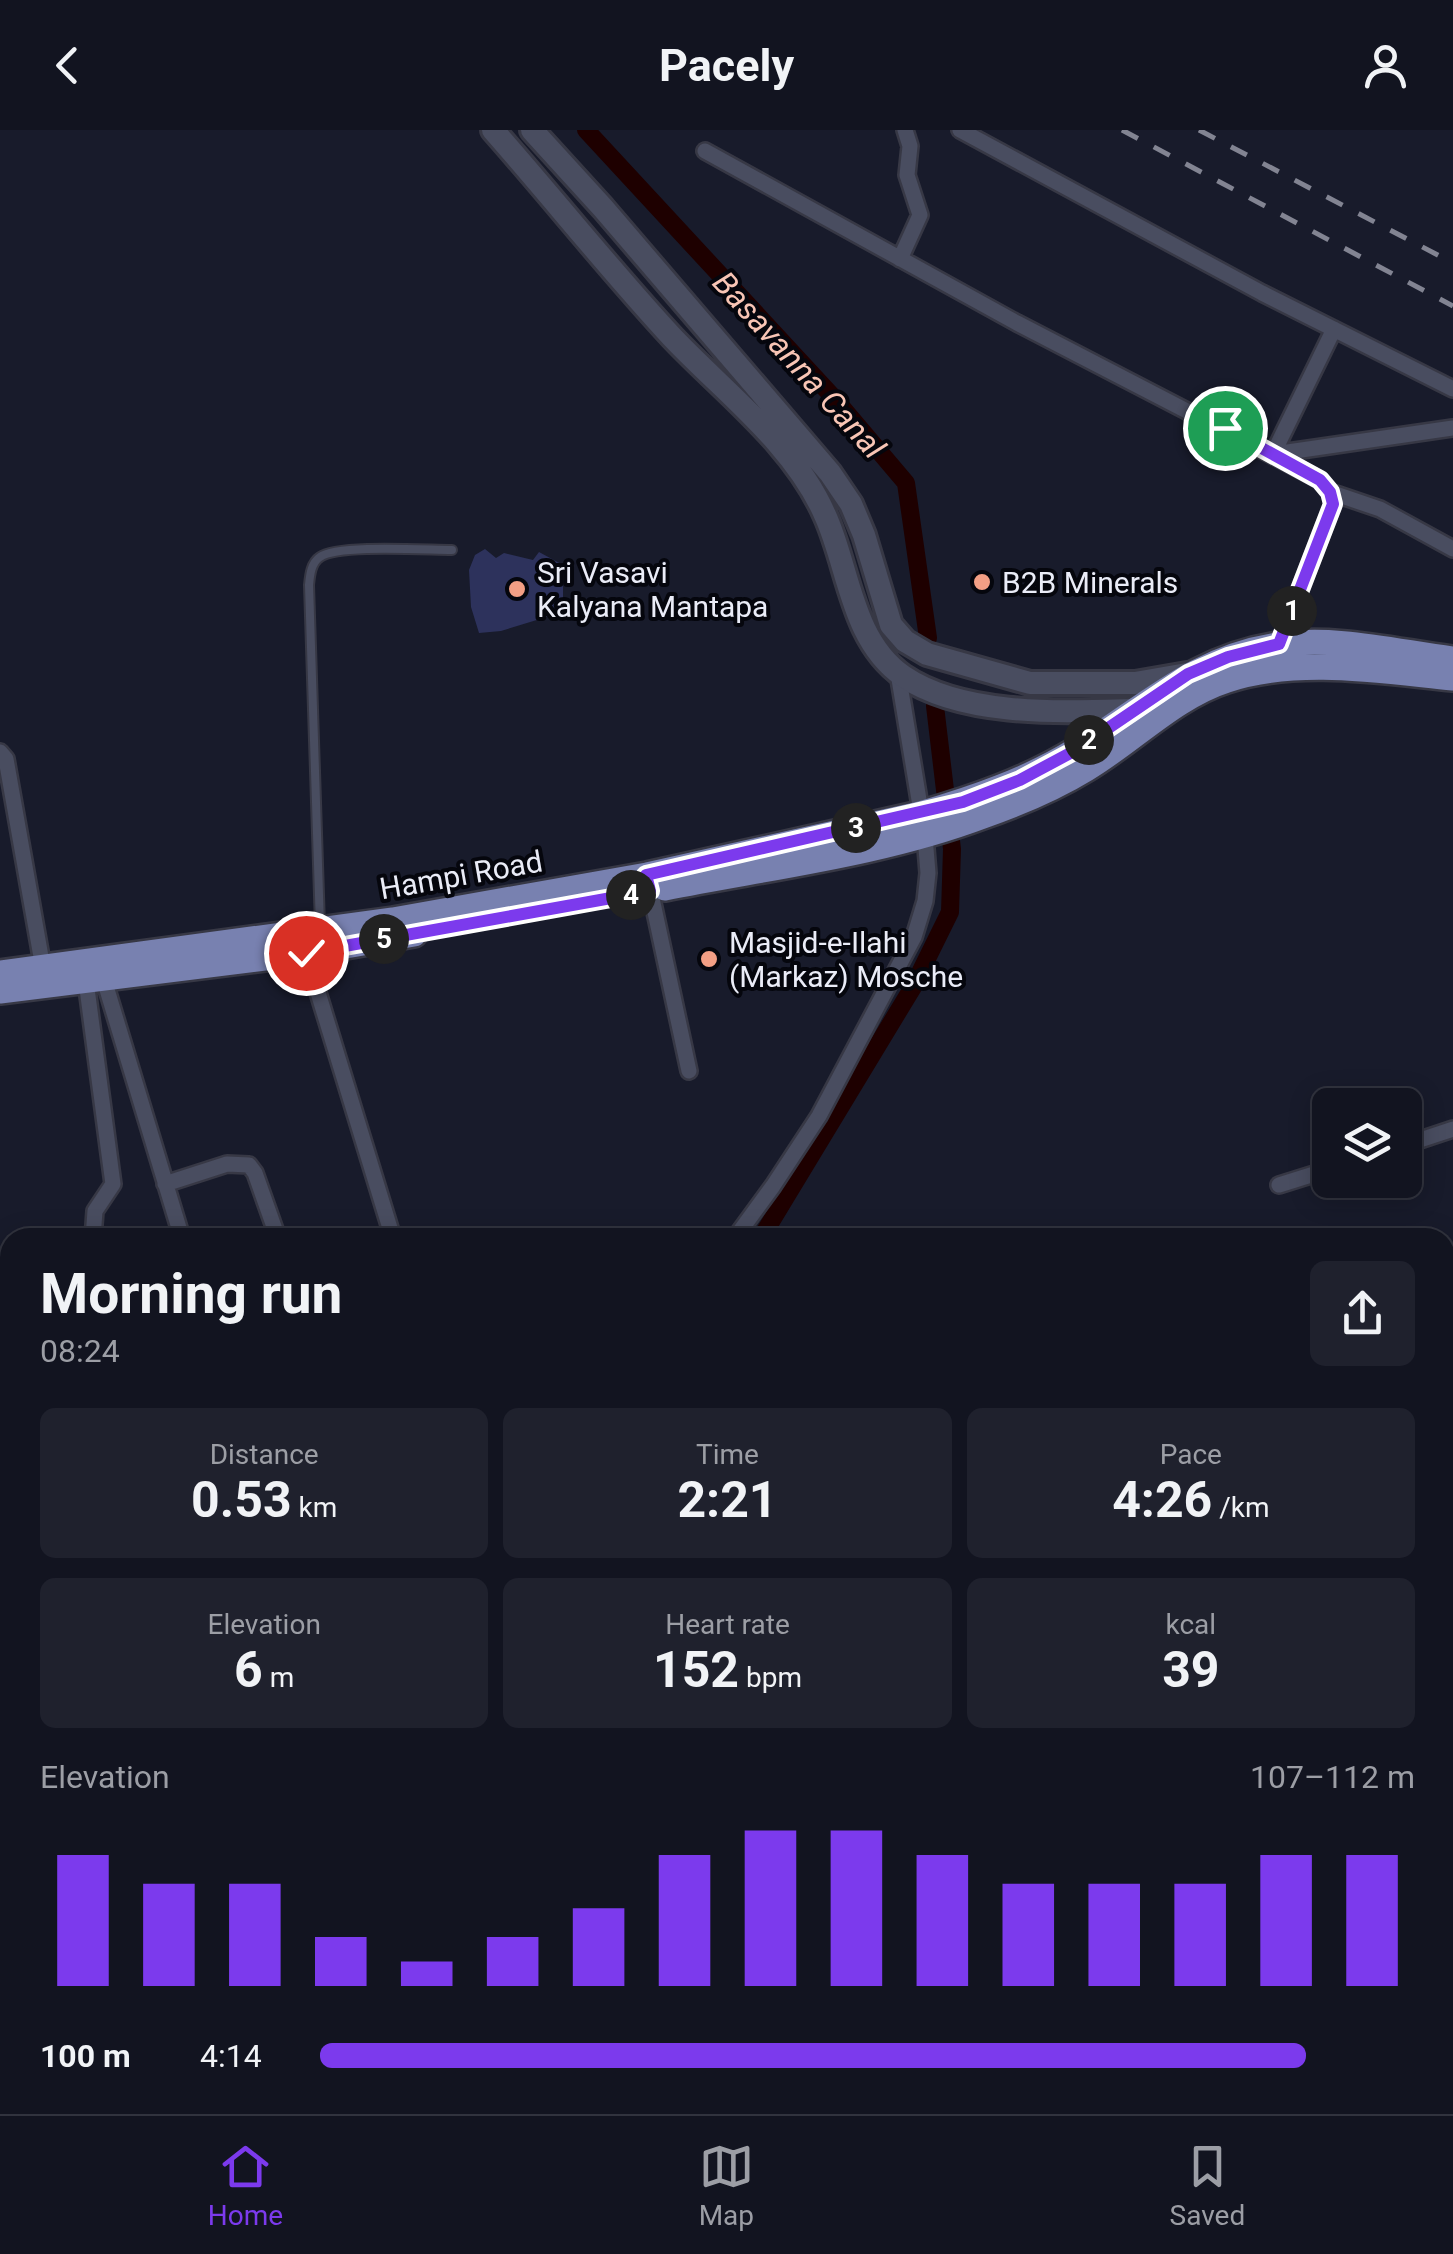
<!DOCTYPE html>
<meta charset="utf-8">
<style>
:root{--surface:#121420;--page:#1f212d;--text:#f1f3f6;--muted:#9c9ea5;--line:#31333e;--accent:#7c3aed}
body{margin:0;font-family:Roboto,sans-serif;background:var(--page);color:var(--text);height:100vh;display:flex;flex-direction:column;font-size:38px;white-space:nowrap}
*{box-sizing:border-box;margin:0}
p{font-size:32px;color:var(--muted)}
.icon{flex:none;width:55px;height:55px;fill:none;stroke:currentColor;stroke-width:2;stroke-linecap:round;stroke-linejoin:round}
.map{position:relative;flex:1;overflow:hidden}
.drawer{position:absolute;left:0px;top:1098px;width:1455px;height:888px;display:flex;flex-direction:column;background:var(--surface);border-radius:30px 30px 0 0;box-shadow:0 5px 25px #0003,0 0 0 2px var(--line)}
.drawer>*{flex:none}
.controls{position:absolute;left:1312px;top:958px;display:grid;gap:20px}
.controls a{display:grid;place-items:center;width:110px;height:110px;border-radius:15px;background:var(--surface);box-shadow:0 5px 25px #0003,0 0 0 2px var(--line);font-size:50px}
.pin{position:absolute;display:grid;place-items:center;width:85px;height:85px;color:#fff;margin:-42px;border:5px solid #fff;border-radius:50%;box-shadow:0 2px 10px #0007}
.km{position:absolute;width:50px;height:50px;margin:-25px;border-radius:50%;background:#222;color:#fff;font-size:28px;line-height:50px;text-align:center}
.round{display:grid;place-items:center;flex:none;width:105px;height:105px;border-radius:15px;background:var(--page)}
.summary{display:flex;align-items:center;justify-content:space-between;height:170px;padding:0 40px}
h1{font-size:55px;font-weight:700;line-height:75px}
.metrics{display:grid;grid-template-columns:repeat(3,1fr);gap:15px;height:170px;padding:10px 40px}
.metrics div{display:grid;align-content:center;border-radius:15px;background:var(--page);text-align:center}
.metrics b{font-size:50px;font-weight:700}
.metrics small{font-size:28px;font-weight:400}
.metrics p{font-size:28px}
.chart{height:280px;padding:20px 40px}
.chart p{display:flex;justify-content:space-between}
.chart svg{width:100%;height:180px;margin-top:10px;stroke:var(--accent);stroke-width:6}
ul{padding:0 40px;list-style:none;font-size:32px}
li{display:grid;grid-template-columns:160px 120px 1fr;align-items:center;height:75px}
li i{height:25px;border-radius:12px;background:var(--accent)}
header{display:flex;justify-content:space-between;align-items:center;height:130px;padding:0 40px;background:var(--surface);font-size:45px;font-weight:700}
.tab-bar{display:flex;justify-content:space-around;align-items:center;height:140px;border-top:2px solid var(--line);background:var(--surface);font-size:28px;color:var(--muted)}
.tab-bar a{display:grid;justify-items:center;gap:5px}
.tab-bar .active{color:var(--accent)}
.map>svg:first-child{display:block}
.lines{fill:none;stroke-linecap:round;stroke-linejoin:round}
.canal{stroke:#1e0000;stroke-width:18}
.building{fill:#2d325c}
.lane-casing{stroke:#373845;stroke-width:12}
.street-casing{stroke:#373845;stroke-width:20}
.secondary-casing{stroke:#373845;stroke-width:28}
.primary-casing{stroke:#373845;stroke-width:30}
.lane{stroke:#494d60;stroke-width:8}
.street{stroke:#494d60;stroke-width:15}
.secondary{stroke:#494d60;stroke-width:22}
.primary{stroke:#7881b0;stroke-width:25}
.rail{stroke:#828492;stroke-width:5;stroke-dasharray:18 18;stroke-linecap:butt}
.route-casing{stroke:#fff;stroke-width:20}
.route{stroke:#7c3aed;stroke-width:12}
.poi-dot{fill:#f39f85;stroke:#05060d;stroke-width:4}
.labels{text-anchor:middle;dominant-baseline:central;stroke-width:8;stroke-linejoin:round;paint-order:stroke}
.poi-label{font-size:30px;fill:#eaecf7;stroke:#05060d;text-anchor:start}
.street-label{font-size:30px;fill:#eaecf7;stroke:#05060d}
.water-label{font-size:32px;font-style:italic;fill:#f8c5b5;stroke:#05060d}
</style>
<header><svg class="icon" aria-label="back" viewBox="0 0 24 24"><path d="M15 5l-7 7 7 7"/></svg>Pacely<svg class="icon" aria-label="person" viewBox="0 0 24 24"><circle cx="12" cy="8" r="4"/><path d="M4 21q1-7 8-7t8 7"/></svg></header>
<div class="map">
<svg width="1453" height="1984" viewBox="0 0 1453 1984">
<rect width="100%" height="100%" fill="#181b2b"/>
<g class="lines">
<!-- canal -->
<path class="canal" d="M 586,0 L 834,268 L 906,353 L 928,508
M 761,1108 L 913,857 L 950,782 L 952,719 L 935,576
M 0,1585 L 10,1580"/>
</g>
<!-- building -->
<path class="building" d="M 485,419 L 496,428 L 504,423 L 533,430 L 539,422 L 563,435 L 563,482 L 501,501 L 479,503 L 471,477 L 469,440 L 475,425 Z"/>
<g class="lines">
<defs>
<path id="lane" d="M 320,796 L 309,455 C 310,445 311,433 320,427 C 337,414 427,420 452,420"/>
<path id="street" d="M 960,0 L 1262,163 L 1453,259
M 705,21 L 1017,193 L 1320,350 L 1330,362 L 1333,374 L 1279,514
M 900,129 L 920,85 L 907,45 L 910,16 L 905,0
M 1273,324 L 1334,199
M 1274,324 L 1453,298
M 1330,362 L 1380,379 L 1453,419
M 0,622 L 6,629 L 43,838
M 647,745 L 689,941
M 305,820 L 393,1108
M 102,843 L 182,1108
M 86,851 L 113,1054 L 95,1081 L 93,1108
M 1405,1015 L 1453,999
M 165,1054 L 227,1034 L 249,1035 L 255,1043 L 278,1108
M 1279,1055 L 1330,1039
M 735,1108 L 773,1056 L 819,986 L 914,807 L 925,771 L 928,743 L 925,706 L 898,543
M 0,1326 L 10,1322
M 0,1386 L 10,1410
M 0,1560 L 10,1556
M 0,1671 L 10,1667
M 0,1729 L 10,1726
M 0,1765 L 10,1761
M 0,1828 L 10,1824
M 0,1865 L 10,1854
M 1445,1919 L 1453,1958
M 485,1975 L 486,1984
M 573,1975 L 574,1984
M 671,1975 L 673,1984
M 767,1975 L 772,1984
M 946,1975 L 948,1984
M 1166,1975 L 1167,1984
M 22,1976 L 104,1984"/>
<path id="secondary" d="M 493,0 C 553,68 610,140 672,207 C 724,262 794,314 825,385 C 849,437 851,510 903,546 C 963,587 1063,582 1133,580
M 532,0 L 603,78 L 830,343 L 851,374 L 864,405 L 891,495 L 905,511 L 927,524 L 1030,553 L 1135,553 L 1187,544"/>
<path id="primary" d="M 665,758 C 770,737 882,724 983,686 C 1017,674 1055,658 1086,639 C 1133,611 1174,567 1227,550 C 1297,527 1381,541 1453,548
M 0,843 L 393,790 L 647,745 L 920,684 C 975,668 1027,650 1076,620 C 1144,578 1195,527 1278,515 C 1334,506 1397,522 1453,529
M 0,861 L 306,823 L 414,804"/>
</defs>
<!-- lane casing -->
<use href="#lane" class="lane-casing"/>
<!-- street casing -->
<use href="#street" class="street-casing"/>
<!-- secondary casing -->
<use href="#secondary" class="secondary-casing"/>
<!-- primary casing -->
<use href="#primary" class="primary-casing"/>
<!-- lane -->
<use href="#lane" class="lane"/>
<!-- street -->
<use href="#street" class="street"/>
<!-- secondary -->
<use href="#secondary" class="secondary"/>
<!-- primary -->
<use href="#primary" class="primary"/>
<!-- rail -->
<path class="rail" d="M 1122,0 L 1453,176
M 1199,0 L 1453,133"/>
</g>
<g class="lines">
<defs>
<path id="route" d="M 306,823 L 650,761 L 646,745 L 963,672 L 1020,650 L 1076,620 L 1188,544 L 1228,527 L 1279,514 L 1333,374 L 1330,362 L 1320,350 L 1225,298"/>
</defs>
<!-- route casing -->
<use href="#route" class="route-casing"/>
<!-- route -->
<use href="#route" class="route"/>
</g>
<!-- markers -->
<g class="poi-dot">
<circle cx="982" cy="452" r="10"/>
<circle cx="517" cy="459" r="10"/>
<circle cx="709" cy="829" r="10"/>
</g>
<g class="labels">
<!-- poi labels -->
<g class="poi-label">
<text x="537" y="442">Sri Vasavi<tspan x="537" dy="34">Kalyana Mantapa</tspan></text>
<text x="1002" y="452">B2B Minerals</text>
<text x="729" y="812">Masjid-e-Ilahi<tspan x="729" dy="34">(Markaz) Mosche</tspan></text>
</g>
<!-- street labels -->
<g class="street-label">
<text transform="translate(461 745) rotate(-10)">Hampi Road</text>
</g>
<!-- water labels -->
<g class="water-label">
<text transform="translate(799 235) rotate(48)">Basavanna Canal</text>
</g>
</g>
</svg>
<div class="controls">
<a><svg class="icon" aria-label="layers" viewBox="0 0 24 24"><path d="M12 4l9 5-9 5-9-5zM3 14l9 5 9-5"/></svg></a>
</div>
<div class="pin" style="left:1225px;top:298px;background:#1e9e55"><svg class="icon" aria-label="arrive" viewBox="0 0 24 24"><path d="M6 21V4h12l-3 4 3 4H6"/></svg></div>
<div class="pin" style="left:306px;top:823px;background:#d93025"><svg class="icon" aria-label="check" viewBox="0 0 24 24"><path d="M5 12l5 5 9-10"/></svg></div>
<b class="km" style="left:1292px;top:481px">1</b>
<b class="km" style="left:1089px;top:610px">2</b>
<b class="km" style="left:856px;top:698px">3</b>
<b class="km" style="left:631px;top:765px">4</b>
<b class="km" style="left:384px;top:809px">5</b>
<section class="drawer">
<div class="summary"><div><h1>Morning run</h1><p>08:24</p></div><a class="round"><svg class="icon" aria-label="share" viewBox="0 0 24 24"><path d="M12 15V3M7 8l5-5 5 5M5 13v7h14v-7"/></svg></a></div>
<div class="metrics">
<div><p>Distance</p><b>0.53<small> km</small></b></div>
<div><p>Time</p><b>2:21</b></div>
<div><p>Pace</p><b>4:26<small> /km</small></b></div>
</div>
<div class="metrics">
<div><p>Elevation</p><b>6<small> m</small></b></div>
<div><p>Heart rate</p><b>152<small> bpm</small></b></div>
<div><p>kcal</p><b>39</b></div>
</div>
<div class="chart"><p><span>Elevation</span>107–112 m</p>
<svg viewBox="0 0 160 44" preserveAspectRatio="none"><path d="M5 44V12M15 44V19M25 44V19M35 44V32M45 44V38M55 44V32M65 44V25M75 44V12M85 44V6M95 44V6M105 44V12M115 44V19M125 44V19M135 44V19M145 44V12M155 44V12"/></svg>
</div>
<ul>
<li><b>100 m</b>4:14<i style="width:90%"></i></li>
</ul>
</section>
</div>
<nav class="tab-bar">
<a class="active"><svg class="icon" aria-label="home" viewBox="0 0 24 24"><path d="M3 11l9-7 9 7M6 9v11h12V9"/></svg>Home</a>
<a><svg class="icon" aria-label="map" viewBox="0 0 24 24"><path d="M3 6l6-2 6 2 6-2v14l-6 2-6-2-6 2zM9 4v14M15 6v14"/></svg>Map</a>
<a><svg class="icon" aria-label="saved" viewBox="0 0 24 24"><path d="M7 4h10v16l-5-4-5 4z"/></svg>Saved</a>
</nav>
